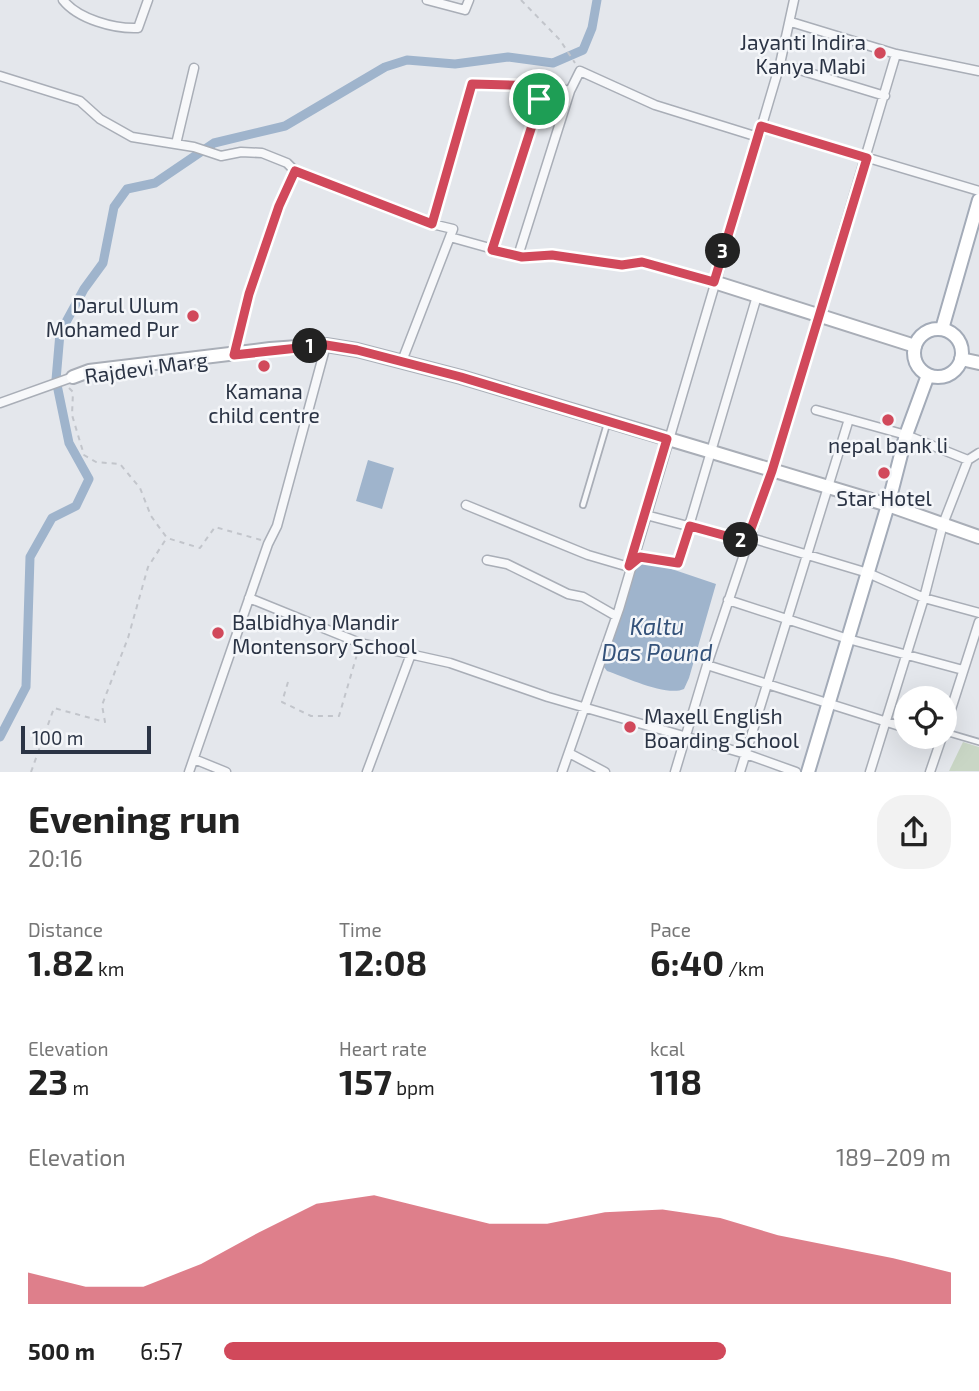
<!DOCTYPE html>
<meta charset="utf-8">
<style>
:root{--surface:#fff;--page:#f2f2f2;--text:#222;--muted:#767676;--accent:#d1495b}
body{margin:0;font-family:"Exo 2",sans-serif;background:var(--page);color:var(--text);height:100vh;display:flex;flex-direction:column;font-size:26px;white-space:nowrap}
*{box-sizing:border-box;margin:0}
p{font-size:23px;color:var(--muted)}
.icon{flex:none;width:38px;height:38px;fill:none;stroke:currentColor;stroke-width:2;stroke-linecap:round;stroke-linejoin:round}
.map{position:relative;height:772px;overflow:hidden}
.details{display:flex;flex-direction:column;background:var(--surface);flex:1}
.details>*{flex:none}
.fabs{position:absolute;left:894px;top:686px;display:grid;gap:14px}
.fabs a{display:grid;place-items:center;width:63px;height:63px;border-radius:50%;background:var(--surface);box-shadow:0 7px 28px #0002;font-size:35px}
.scale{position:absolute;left:21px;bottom:18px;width:130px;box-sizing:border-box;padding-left:7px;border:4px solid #2b3445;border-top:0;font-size:19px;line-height:24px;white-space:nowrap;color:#2b3445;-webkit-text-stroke:5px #f4f6f9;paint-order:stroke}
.pin{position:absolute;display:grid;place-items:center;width:60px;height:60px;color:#fff;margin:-30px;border:4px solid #fff;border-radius:50%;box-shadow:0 2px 7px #0007}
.km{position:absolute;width:35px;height:35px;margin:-18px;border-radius:50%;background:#222;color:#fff;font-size:19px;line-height:35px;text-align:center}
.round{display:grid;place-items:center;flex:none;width:74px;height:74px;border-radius:28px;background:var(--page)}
.summary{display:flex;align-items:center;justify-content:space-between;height:119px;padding:0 28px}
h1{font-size:38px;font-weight:700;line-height:52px}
.figures{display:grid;grid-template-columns:repeat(3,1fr);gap:10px;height:119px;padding:7px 28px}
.figures div{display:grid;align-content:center}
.figures b{font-size:35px;font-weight:700}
.figures small{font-size:19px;font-weight:400}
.figures p{font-size:19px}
.chart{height:196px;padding:14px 28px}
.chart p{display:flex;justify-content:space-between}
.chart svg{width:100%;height:126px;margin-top:7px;fill:var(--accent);opacity:.7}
ul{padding:0 28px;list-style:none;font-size:23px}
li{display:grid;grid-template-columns:112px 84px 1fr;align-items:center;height:52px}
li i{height:18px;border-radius:9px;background:var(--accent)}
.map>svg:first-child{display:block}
.green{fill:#c9d6c5}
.water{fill:#9fb4cc}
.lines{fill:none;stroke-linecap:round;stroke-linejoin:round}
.canal{stroke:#9fb4cc;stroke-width:9}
.lane-casing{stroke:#a9aeb7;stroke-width:8}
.street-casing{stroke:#a9aeb7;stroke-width:11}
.secondary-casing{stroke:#a9aeb7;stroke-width:16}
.primary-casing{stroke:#a3abb8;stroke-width:16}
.path{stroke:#c2c5cb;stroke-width:2;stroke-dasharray:5 5;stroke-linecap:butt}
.lane{stroke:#f7f8fa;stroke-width:4.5}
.street{stroke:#f7f8fa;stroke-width:8}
.secondary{stroke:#fff;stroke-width:12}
.primary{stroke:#fff;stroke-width:12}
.route-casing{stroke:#fff;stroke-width:14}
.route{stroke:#d1495b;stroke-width:9}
.poi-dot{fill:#d1495b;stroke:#f4f6f9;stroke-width:2.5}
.labels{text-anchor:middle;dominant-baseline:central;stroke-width:5;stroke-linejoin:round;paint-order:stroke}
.poi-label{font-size:21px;fill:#2b3445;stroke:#f4f6f9}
.street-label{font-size:21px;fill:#2b3445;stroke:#f4f6f9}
.water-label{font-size:23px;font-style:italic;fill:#34527a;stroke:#f4f6f9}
</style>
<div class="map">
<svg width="979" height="772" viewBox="0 0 979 772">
<rect width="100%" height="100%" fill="#e4e7ec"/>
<!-- green -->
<path class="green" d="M 963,742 L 979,747 L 979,771 L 949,771 Z"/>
<!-- water -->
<path class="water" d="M 368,460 L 394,468 L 382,509 L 356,501 Z
M 642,559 L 716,584 L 689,678 L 684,689 C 667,697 625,677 607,671 L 604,667 L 638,562 Z"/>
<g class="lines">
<!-- canal -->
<path class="canal" d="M 0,737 L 26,687 L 30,557 L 52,518 L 76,506 L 89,479 L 69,443 L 56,380 L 60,333 L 84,289 L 103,263 L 114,207 L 127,189 L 155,183 L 214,143 L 285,126 L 385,67 L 407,60 L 455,64 L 508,57 L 553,63 L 583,50 L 592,28 L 597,0"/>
<defs>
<path id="lane" d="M 583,505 L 607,424
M 945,732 L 979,742"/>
<path id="street" d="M 63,0 C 78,19 114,29 138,28 L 148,0
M 427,0 L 465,10 L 469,0
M 791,22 L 896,54 L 979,71
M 780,64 L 885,96
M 0,76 L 80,101 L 100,119 L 132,137 L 194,147 L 221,156 L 241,152 L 262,153 L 287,163 L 295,171
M 761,126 L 979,191
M 176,144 L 194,68
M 432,224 L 472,84 L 548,86 L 570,91
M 450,237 L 522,257 L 552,255 L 622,265 L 641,262 L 714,282
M 492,250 L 538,107 L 541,86
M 518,256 L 570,91 L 580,71 L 655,105 L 758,137
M 234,355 L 249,294 L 279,206 L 295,171 L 432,224 L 453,229 L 402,361
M 0,403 L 73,377
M 816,410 L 906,435 L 968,460 L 979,453
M 466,505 L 588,555 L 629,567
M 646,515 L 741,540 L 748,537 L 868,573 L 924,598 L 979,613
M 487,560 L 507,564 L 568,594 L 583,597 L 616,616
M 630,566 L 640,557 L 678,563 L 757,296
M 249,598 L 360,643 L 450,663 L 548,697 L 746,754 L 796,772
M 728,600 L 848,639 L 963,670
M 707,665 L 906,728
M 945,728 L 979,622
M 569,753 L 605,772
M 194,759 L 226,772
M 189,772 L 268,544 L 277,526 L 326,345
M 367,772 L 411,654
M 562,772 L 619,609 L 780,64 L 794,0
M 675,772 L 707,665 L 772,471 L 896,54
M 740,772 L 849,419
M 870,772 L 924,598 L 943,524 L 968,460
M 930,772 L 942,737"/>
<path id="secondary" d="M 714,282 L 915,346
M 961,359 L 979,363
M 73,377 L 89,371 L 270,349 L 326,345 L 357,350 L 461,377 L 712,452 L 888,505 L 979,537"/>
<path id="primary" d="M914 353a24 24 0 1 1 48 0a24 24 0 1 1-48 0Z
M 942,329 L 979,200
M 808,772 L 888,505 L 906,435 L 928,375"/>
</defs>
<!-- lane casing -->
<use href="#lane" class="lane-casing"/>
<!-- street casing -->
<use href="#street" class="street-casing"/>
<!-- secondary casing -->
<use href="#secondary" class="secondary-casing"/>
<!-- primary casing -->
<use href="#primary" class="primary-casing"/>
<!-- path -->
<path class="path" d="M 521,0 L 560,40 L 575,63
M 69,388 L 73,392 L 72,415 L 84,455 L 96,462 L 120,464 L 140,488 L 151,516 L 167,538 L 200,548 L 215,527 L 261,540
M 288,682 L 282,702 L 311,716 L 339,716 L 358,651
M 31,772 L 54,708 L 105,722 L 102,705 L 128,638 L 148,567 L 166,539"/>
<!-- lane -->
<use href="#lane" class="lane"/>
<!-- street -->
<use href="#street" class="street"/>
<!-- secondary -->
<use href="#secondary" class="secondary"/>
<!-- primary -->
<use href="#primary" class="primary"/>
</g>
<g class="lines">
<defs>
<path id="route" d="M 472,84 L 541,86 L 538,107 L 492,250 L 522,257 L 552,255 L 622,265 L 642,262 L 714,282 L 761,126 L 867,158 L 772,471 L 748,537 L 741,540 L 690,526 L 678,563 L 640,557 L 629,566 L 667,439 L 461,377 L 357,350 L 326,345 L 234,355 L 249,294 L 279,206 L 295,171 L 432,224 Z"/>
</defs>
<!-- route casing -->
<use href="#route" class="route-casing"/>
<!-- route -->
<use href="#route" class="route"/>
</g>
<!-- markers -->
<g class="poi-dot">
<circle cx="880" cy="53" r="7"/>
<circle cx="193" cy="316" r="7"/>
<circle cx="264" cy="366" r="7"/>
<circle cx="888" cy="420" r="7"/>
<circle cx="884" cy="473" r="7"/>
<circle cx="218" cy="633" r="7"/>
<circle cx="630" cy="727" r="7"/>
</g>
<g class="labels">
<!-- poi labels -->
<g class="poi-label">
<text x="866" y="41" text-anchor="end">Jayanti Indira<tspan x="866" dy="24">Kanya Mabi</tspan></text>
<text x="179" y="304" text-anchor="end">Darul Ulum<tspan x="179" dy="24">Mohamed Pur</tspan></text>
<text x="264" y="390">Kamana<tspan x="264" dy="24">child centre</tspan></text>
<text x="888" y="444">nepal bank li</text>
<text x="884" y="497">Star Hotel</text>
<text x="232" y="621" text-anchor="start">Balbidhya Mandir<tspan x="232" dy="24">Montensory School</tspan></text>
<text x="644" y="715" text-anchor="start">Maxell English<tspan x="644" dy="24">Boarding School</tspan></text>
</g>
<!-- street labels -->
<g class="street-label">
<text transform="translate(146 367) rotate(-8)">Rajdevi Marg</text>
</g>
<!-- water labels -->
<g class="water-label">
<text x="657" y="626">Kaltu<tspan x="657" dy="26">Das Pound</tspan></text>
</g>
</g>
</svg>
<div class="fabs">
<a><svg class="icon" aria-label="locate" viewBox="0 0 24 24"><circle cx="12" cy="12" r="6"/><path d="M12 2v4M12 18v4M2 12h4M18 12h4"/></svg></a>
</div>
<div class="scale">100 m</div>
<div class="pin" style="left:539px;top:99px;background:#1e9e55"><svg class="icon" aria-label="arrive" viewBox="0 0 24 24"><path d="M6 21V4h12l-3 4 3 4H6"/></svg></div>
<b class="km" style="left:310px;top:346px">1</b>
<b class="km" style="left:741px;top:540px">2</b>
<b class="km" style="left:723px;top:251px">3</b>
</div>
<section class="details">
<div class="summary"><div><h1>Evening run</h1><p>20:16</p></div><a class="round"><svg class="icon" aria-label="share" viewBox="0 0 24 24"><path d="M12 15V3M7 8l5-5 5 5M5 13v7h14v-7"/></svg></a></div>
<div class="figures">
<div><p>Distance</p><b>1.82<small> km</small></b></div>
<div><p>Time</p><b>12:08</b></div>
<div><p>Pace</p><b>6:40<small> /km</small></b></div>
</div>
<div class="figures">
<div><p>Elevation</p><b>23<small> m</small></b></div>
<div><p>Heart rate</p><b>157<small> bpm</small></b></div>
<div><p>kcal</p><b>118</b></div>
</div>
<div class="chart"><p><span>Elevation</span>189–209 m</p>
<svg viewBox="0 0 160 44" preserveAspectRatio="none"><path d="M0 44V33L10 38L20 38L30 30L40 19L50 9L60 6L70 11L80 16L90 16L100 12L110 11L120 14L130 20L140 24L150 28L160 33V44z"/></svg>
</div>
<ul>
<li><b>500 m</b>6:57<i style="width:69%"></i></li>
</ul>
</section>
